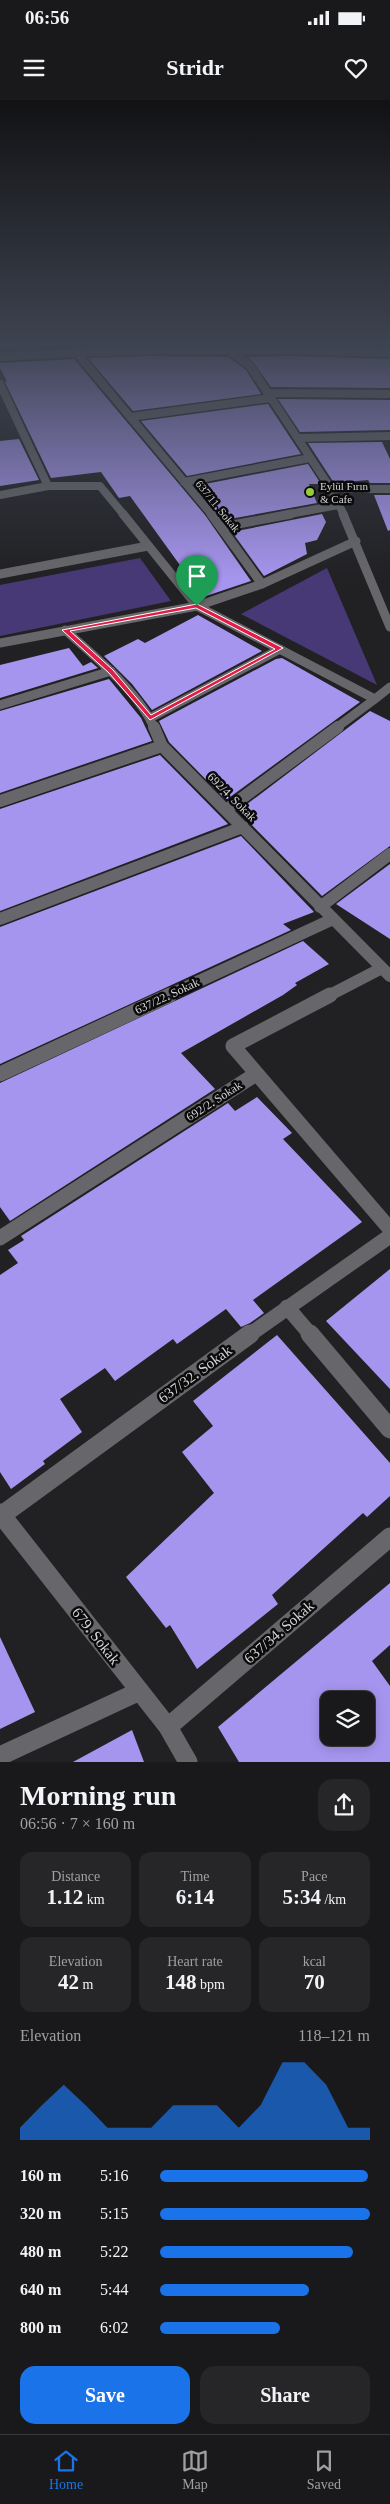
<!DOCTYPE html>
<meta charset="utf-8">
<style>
:root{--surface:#19191b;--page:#262628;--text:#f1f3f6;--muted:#9fa0a3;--line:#37383a;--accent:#1a73e8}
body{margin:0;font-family:Georgia,serif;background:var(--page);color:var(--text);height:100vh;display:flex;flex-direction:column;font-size:19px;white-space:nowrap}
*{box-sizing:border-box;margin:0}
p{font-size:16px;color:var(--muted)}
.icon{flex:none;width:28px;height:28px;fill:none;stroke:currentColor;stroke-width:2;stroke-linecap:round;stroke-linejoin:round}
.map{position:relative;height:1662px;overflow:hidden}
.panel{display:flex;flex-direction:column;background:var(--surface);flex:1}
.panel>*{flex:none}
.fabs{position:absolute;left:320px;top:1591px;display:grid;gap:10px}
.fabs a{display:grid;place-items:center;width:55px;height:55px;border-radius:10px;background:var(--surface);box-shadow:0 2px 12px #0003,0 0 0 1px var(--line);font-size:25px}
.pin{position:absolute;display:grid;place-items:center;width:42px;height:42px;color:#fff;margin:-51px -21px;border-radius:50% 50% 50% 0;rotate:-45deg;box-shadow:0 0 5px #0007}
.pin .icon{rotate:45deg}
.round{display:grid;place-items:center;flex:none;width:52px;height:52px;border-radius:15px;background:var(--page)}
.head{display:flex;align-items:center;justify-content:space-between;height:85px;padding:0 20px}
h1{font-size:28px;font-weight:700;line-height:38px}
.metrics{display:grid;grid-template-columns:repeat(3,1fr);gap:8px;height:85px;padding:5px 20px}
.metrics div{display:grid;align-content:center;border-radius:12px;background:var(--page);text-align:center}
.metrics b{font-size:21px;font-weight:700}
.metrics small{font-size:14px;font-weight:400}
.metrics p{font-size:14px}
.chart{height:140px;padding:10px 20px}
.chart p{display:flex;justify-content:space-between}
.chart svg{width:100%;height:90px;margin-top:5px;fill:var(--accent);opacity:.7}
.cta{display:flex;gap:10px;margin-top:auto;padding:10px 20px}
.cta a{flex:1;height:58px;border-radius:15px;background:var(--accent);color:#fff;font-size:20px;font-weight:700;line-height:58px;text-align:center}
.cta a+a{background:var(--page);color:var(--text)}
ul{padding:0 20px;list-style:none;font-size:16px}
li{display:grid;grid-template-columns:80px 60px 1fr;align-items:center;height:38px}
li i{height:12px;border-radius:6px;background:var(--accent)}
.status{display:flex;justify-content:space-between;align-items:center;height:35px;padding:0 25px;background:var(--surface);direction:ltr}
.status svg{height:14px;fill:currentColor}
header{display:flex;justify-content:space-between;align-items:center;height:65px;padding:0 20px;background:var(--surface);font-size:22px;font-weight:700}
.tab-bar{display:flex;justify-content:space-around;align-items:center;height:70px;border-top:1px solid var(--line);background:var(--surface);font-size:14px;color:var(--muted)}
.tab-bar a{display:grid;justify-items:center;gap:2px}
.tab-bar .on{color:var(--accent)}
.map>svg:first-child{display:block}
.green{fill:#473876}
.building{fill:#a695ee;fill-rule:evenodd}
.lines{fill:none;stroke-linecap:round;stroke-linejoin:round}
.minor-far4{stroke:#67676b;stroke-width:8}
.minor-far3{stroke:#67676b;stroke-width:9}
.minor-far2{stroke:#67676b;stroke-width:12}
.minor-far1{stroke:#67676b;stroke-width:15}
.minor{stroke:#67676b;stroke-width:19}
.route{fill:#e11d48;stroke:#fff;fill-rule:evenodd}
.poi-dot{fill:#96cc3a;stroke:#0b0b0c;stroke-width:2}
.labels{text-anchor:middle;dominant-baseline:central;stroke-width:5;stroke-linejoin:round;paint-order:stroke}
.far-poi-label{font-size:11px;fill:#d4d4d6;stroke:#0b0b0c;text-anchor:start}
.far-street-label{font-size:11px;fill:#d4d4d6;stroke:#0b0b0c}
.street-label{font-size:12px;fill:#d4d4d6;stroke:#0b0b0c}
.near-street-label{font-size:15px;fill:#d4d4d6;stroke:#0b0b0c}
</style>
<div class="status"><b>06:56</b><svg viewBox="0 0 49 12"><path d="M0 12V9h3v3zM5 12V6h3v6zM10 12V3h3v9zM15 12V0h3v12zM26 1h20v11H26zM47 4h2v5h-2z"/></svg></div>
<header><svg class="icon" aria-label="menu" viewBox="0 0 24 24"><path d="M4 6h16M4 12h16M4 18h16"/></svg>Stridr<svg class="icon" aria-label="heart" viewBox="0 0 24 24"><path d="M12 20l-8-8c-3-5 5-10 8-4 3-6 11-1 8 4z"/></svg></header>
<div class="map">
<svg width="390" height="1662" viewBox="0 0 390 1662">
<rect width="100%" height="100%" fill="#212124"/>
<!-- green -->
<path class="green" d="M 140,458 L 171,501 L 0,536 L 0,485 Z
M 327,468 L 377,585 L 241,514 Z"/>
<!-- building -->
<path class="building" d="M 146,256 L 228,257 L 246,270 L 261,294 L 133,311 L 88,258 Z
M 292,256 L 390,259 L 390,288 L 271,287 L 254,263 L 247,257 Z
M 74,259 L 205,415 L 251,481 L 203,497 L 130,396 L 119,398 L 101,372 L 51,378 L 5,282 L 7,281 L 0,268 L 0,263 Z
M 278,299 L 390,300 L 390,330 L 300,332 Z
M 268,304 L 301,354 L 187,376 L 141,321 Z
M 19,339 L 39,380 L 0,386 L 0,341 Z
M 382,342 L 390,359 L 390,383 L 370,383 L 368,380 L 334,383 L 308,343 Z
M 308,364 L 321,384 L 309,384 L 317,403 L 224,420 L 195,386 Z
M 374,395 L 390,395 L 390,430 L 388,431 Z
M 322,414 L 326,422 L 317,440 L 305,443 L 307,454 L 264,476 L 232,432 Z
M 198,515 L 262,551 L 152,610 L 132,584 L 104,556 L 138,539 L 145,543 Z
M 69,548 L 83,566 L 91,562 L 98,568 L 0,598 L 0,565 Z
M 282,558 L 360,602 L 226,700 L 169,642 L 159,621 L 276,559 Z
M 109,579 L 141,618 L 152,641 L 0,693 L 0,611 Z
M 370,611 L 390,621 L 390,746 L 322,796 L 238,711 Z
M 160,655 L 228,724 L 0,811 L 0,709 Z
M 241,736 L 314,812 L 283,824 L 291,830 L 0,964 L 0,827 Z
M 390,764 L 390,839 L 336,804 Z
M 303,841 L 329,864 L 295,883 L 297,885 L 283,895 L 181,953 L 215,989 L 10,1121 L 0,1107 L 0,983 Z
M 257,997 L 292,1033 L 283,1039 L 362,1122 L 253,1200 L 264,1213 L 250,1223 L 241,1227 L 226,1209 L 177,1244 L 173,1239 L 115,1281 L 105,1268 L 60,1299 L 82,1332 L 43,1361 L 45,1364 L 11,1389 L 0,1372 L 0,1175 L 18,1163 L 8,1150 L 24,1140 L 21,1136 L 228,1003 L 235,1011 Z
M 390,1169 L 390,1289 L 326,1221 Z
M 277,1235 L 390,1363 L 390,1396 L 367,1417 L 363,1413 L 272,1495 L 278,1504 L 197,1569 L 170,1525 L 166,1528 L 126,1477 L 214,1393 L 182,1352 L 213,1326 L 193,1301 Z
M 390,1483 L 390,1545 L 372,1561 L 390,1586 L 390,1662 L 239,1662 L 218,1627 ZM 329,1600 L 366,1600 L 366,1638 L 329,1638 Z
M 0,1537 L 35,1612 L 0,1629 Z
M 132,1630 L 144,1662 L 73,1662 Z"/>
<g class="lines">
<!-- minor-far4 -->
<path class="minor-far4" d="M 225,248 L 250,266 L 331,389 L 344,415
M 76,252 L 212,415
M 0,257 C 130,248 260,249 390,253
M 0,284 L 48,386
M 269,293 L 390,294
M 130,317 L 271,298
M 298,338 L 390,336
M 184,382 L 310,358
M 331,389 L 390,389
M 0,395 L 48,386 L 100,386 L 124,415
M 284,415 L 338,405"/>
<!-- minor-far3 -->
<path class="minor-far3" d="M 123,414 L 197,506 L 375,599 L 390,587
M 211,414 L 262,484
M 343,414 L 390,527
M 222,427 L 291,414
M 0,474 L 148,446
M 65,530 C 94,556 139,592 154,628
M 0,543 L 197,506 L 262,484 L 356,441
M 0,605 L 111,571
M 150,618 L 280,549
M 336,628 L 375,599"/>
<!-- minor-far2 -->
<path class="minor-far2" d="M 154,627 L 162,646 L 390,876
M 0,701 L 162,646
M 226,710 L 338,627
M 320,807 L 390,754
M 0,819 L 243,727
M 167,896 L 333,819
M 328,896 L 382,868"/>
<!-- minor-far1 -->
<path class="minor-far1" d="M 330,895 L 233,946 L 390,1129
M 0,974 L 170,895
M 0,1138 L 256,974
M 287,1207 L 311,1235
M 249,1235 L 390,1136"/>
<!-- minor -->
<path class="minor" d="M 310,1234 L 390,1329
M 0,1413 L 168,1627 L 188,1662
M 2,1415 L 250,1234
M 168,1627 L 390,1437
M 0,1656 L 140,1591"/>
</g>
<!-- sky -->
<linearGradient id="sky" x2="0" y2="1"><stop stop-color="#121214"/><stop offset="0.51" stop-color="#3d4350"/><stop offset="1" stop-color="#3d4350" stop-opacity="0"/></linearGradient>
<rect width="390" height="479" fill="url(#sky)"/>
<!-- route -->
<path class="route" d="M 197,504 L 283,548 L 150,620 L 109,573 L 62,530 ZM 196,508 L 275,549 L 151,615 L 113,570 L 70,531 Z"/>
<!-- markers -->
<circle class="poi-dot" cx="310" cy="392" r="5"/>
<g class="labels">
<!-- far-poi labels -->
<g class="far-poi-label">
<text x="320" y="386">Eylül Fırın<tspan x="320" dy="13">&amp; Cafe</tspan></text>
</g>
<!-- far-street labels -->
<g class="far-street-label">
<text transform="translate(218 406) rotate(51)">637/11. Sokak</text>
</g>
<!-- street labels -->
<g class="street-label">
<text transform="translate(232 697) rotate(45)">692/4. Sokak</text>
<text transform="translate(167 896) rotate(-25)">637/22. Sokak</text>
<text transform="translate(214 1001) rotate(-33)">692/2. Sokak</text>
</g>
<!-- near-street labels -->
<g class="near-street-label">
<text transform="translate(195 1274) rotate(-36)">637/32. Sokak</text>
<text transform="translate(279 1532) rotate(-41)">637/34. Sokak</text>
<text transform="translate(96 1536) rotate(52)">679. Sokak</text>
</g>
</g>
</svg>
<div class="fabs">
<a><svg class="icon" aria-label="layers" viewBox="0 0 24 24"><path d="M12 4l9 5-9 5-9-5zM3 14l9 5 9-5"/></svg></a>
</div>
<div class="pin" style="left:197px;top:506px;background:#1e9e55"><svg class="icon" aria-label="arrive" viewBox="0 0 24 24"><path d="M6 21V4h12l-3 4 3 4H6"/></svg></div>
</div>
<section class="panel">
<div class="head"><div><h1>Morning run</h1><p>06:56 · 7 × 160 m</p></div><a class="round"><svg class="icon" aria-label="share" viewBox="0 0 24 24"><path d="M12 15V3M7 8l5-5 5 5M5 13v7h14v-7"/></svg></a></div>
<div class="metrics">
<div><p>Distance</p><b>1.12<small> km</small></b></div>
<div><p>Time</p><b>6:14</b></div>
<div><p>Pace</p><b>5:34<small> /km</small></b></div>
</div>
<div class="metrics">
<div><p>Elevation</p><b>42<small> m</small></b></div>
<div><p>Heart rate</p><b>148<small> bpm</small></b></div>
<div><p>kcal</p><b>70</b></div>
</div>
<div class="chart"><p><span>Elevation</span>118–121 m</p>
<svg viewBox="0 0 160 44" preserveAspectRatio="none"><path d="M0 44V38L10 27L20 17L30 27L40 38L50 38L60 38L70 27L80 27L90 27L100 38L110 27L120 6L130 6L140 17L150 38L160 38V44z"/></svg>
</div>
<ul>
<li><b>160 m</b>5:16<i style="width:99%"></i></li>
<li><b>320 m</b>5:15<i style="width:100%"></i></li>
<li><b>480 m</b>5:22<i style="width:92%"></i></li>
<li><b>640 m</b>5:44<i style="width:71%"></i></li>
<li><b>800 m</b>6:02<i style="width:57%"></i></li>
</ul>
<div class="cta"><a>Save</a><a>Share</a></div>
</section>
<nav class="tab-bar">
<a class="on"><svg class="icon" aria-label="home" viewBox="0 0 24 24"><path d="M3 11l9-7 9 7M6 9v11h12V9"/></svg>Home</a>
<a><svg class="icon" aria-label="map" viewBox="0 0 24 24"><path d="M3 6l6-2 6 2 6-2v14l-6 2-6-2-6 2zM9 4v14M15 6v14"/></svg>Map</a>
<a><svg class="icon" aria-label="saved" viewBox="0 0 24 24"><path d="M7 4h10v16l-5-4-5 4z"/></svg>Saved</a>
</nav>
